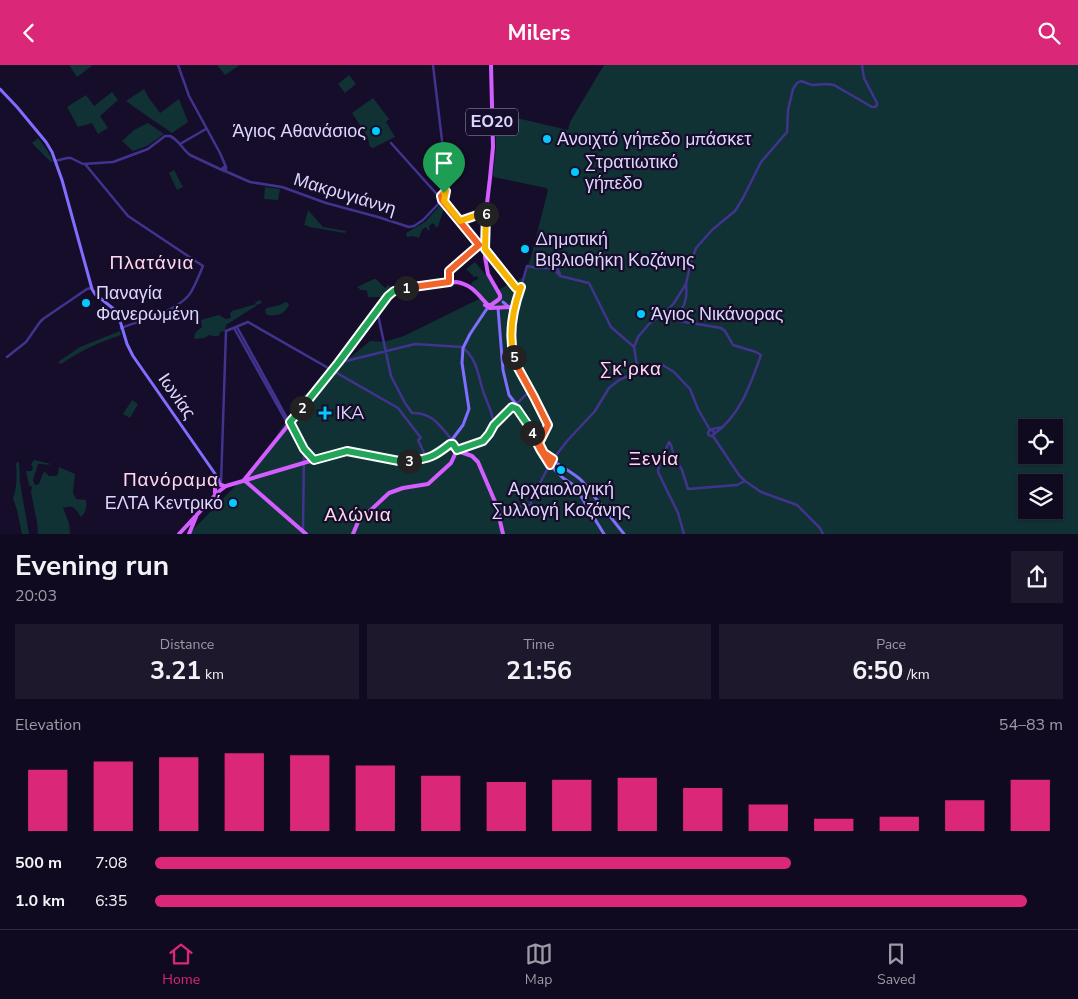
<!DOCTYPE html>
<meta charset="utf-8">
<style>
:root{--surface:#100a20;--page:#1e182d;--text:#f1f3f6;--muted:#9c9aa5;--line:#302b3e;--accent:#db2777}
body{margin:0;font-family:"Nunito Sans",sans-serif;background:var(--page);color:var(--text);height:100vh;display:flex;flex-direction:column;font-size:19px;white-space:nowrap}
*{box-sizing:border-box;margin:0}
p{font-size:16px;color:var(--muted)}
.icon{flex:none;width:28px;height:28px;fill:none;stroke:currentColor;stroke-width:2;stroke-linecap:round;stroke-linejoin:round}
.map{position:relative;height:469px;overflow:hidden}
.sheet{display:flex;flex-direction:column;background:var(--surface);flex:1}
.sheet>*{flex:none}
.fabs{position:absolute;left:1018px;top:354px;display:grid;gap:10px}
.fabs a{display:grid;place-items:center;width:45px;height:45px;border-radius:0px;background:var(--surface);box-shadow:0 1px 4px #0004,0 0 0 1px var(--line);font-size:25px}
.pin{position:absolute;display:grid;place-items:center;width:42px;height:42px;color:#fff;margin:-51px -21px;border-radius:50% 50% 50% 0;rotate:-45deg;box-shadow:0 0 5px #0007}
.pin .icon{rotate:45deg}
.km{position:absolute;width:25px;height:25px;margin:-12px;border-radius:50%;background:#222;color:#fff;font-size:14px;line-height:25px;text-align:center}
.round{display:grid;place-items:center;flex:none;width:52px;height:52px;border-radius:0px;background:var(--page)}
.summary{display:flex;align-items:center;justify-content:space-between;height:85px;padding:0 15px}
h1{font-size:28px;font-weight:700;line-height:38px}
.metrics{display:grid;grid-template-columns:repeat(3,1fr);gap:8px;height:85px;padding:5px 15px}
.metrics div{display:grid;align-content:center;border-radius:0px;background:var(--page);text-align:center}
.metrics b{font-size:25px;font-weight:700}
.metrics small{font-size:14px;font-weight:400}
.metrics p{font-size:14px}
.chart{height:140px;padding:10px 15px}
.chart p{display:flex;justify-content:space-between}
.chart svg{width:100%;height:90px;margin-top:5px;stroke:var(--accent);stroke-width:6}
ul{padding:0 15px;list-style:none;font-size:16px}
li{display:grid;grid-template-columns:80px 60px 1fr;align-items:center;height:38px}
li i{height:12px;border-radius:6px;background:var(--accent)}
header{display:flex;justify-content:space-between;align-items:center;height:65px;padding:0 15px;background:var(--accent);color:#fff;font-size:22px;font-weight:700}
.dock{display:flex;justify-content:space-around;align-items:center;height:70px;border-top:1px solid var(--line);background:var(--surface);font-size:14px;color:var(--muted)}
.dock a{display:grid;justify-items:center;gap:2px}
.dock .active{color:var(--accent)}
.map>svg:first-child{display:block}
.green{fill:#103234;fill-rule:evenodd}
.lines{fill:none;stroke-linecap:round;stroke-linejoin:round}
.tertiary{stroke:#41338e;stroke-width:2.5}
.secondary{stroke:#816dff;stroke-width:3}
.primary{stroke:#d45dff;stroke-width:4}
.split-1-casing{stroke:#fff;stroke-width:10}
.split-2-casing{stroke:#fff;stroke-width:10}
.split-3-casing{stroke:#fff;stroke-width:10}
.split-4-casing{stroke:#fff;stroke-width:10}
.split-5-casing{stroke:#fff;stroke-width:10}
.split-6-casing{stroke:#fff;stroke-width:10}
.split-7-casing{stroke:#fff;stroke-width:10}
.split-1{stroke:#f0652b;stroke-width:6}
.split-2{stroke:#22a559;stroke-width:6}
.split-3{stroke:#22a559;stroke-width:6}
.split-4{stroke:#22a559;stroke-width:6}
.split-5{stroke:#f0652b;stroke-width:6}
.split-6{stroke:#f5b400;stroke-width:6}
.split-7{stroke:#f5b400;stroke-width:6}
.poi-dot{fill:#02caff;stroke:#150d2a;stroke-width:2}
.labels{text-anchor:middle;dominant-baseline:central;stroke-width:4.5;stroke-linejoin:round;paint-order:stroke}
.shield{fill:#150d2a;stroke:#a29abf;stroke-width:1}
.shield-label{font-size:16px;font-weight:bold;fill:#dfd6ff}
.poi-label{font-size:18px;fill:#dfd6ff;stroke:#150d2a;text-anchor:start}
.street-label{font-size:18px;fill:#dfd6ff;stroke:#150d2a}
.neighbourhood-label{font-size:19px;letter-spacing:1px;fill:#ffd8ed;stroke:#150d2a}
</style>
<header><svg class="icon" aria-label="back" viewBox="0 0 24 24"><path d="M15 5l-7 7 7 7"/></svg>Milers<svg class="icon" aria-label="search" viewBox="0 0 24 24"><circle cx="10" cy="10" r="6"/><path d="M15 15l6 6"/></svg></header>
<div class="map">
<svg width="1078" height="469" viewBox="0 0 1078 469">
<rect width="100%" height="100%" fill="#150d2a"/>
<!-- green -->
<path class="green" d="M 69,0 L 93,0 L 77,12 Z
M 217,0 L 240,0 L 225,10 Z
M 604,0 L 1078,0 L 1078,469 L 189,469 L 261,394 L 302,332 L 370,276 L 384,277 L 404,271 L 483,232 L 471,219 L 472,217 L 478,214 L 478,213 L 477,211 L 474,212 L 466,204 L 475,197 L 490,215 L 496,226 L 524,212 L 531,192 L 548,125 L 546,123 L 494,112 L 493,110 L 496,82 L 495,48 L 568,65 L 570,57 ZM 1026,362 L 1054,362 L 1054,390 L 1026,390 ZM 1026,418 L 1054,418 L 1054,445 L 1026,445 Z
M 349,10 L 356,19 L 345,28 L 338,19 Z
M 144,24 L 149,33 L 160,48 L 179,34 L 188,57 L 172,68 L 147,51 L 126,36 Z
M 112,27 L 118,35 L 100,51 L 108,63 L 98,69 L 92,58 L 78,62 L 67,42 L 86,30 L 94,41 Z
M 373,33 L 389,54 L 386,57 L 395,72 L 373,83 L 370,82 L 367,71 L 352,48 Z
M 148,58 L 164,69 L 147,81 L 133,86 L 122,76 L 134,65 Z
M 38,73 L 47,85 L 53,96 L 51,97 L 32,78 Z
M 174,105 L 183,122 L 177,125 L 169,108 Z
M 265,122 L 280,124 L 278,135 L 264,134 Z
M 442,139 L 446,143 L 443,146 L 438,162 L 436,162 L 433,158 L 429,161 L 430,165 L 428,165 L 426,162 L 422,165 L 419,173 L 413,171 L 407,172 L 406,168 L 425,157 L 441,139 Z
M 308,145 L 323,162 L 346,166 L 345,168 L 309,162 L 306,160 L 304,161 Z
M 374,214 L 376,214 L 385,223 L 388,220 L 390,221 L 390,224 L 381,232 L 368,232 L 367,226 L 365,225 L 361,225 L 357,222 Z
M 260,235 L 262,238 L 256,240 L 256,239 L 256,241 L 226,260 L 225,266 L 220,267 L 219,271 L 213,271 L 209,270 C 205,274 200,273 195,274 L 194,272 C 195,267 198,265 202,262 L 201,255 L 219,250 L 226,254 L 231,253 L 230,249 L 232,246 L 256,239 L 255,237 Z
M 285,237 L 288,238 L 289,240 C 285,249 275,253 266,249 L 265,245 L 267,243 L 280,240 Z
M 120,266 L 121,270 C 97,278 82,285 61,299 L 58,297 L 80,282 Z
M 132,335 L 138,339 L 130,353 L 123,349 Z
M 34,395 L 51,399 C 46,401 42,398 38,399 L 33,415 L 35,420 L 39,419 L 43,408 L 45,407 L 49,411 L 56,411 L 58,409 L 59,402 L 75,409 L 73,428 L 76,434 L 86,435 C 87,442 86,447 81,452 C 74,442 74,440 63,443 L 69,458 L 70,469 L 38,469 L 37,457 L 31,427 L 32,422 L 29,420 L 26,406 L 31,406 L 33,403 L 31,399 Z
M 19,397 L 20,418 L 29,469 L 22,469 L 17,445 L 13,433 C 17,424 17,409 16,398 Z"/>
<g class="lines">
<!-- tertiary -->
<path class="tertiary" d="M 178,0 L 189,31 L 220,88 L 226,102
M 391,78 L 451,145
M 180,79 L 206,64
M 55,96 L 67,93 L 71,93 L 83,99 L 113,97 L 148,84 L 165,71 L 170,71 C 179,75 182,84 190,90 L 222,105
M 85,99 L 128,151 L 203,201 C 199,210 195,222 189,230 C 175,247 142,255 121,263
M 224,102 L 226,104 L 224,106 L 222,104 Z
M 225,106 L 250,117 L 282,122 L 326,138 L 378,152 L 409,162 L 414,161 L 423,155 L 444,133 L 447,123 L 446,109 L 433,0
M 451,145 L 484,185
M 460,156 L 486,147
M 553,203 L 560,211 L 589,218 L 611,262 L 634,282 L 637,301
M 449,217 L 449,206 L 479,180 L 483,180 L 485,178
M 519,229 L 527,201 L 537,203 L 557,203 L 560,209
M 377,245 L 391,311 L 405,338 L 412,348 C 432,347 440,361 452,375
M 663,249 L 673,255 L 721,263 L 725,266 L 733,280 L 756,287 L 761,290 C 751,318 740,351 714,369
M 673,255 C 684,243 688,236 686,219
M 237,262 L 304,384 L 314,395
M 234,263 L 304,388 L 303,466
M 634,282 L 638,272 L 649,259 L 667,246 L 674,238 L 686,219 L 691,197 L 696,183 L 712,165 L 735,146 L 743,133 L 761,97 L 787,67 L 788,45 L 793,24 L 797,18 L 801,16 L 812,20 L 827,19 L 834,20 L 872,42 L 875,42 L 877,40 L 877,38 L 864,13 L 862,0
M 7,292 L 26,277 L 40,257 L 43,254 L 87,224 L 91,223
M 339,297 L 342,297 L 415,279 L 462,282 C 478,294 478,312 484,329 C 488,339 493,349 494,360
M 639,302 L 661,299 L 674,307 L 690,324 L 698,344 L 710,365
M 712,364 L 723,362
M708 368a3 3 0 1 1 6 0a3 3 0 1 1-6 0Z
M 713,371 L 739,410 L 745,416 L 761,427 L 797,440 L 820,463 L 823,469
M 669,377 L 671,380 L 674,391 L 682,405 L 688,424 L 737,420 L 745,416
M 669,377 L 659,400 L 658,407 L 678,448 L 684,469
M 457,385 L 484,375 L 489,369 L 494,360 L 531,325
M 221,419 L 226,266 L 248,257 L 398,343 L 421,373 L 418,375 L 427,394
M 497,446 L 511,442 L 531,440 L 531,435 L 551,397 L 567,376 L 595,346 L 609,323 L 619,315 L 628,311 L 636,303"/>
<!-- secondary -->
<path class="secondary" d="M 0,24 L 17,42 L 46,77 L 52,87 L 62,115 L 92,224 L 95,229 L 115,245 L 121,259 L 127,279 L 133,291 L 218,413 L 220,419
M 503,237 L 510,243 L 511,249
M 515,240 L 513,246 L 512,276 L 514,293 L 522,311 L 535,332 L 548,360 L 540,376
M 498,243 L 503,305 L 509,330 L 516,339 L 518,346 L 528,360 L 537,379 L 551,401 L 563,413 L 572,419 L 579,428 L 604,469
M 451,376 L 463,360 L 469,344 L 462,298 L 463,283 L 470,269 L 486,245 L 490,241
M 540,376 C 541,394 570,404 582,416 L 624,469"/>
<!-- primary -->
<path class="primary" d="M 491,0 L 493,82 L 490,113 L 486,147 L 485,192 L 488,209 L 500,230 L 500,233 L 498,235
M 485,240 L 490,243 L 512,242 L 515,239 L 518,229 L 516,223 L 486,185
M 452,375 L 453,379
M 450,379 L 450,382 L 452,384 L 472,391 L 478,397 L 496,439 L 503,469
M 244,415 L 339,297 L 385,234 L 392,228 L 401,224 L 456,217 C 472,219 478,230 488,240 L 491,240 L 498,235
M 244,415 L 306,469
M 215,428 L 215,422 L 216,419 L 218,419 L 224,421
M 179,469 L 218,427 L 226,421 L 344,386 L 349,386 C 373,392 402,401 427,394 C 436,391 443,385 450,379
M 189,469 L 196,452
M 353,469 L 358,457 L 389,428 L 403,423 L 428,419 L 451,398 L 457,385"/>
</g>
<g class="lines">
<defs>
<path id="split-1" d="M 406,223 L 449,217 L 449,206 L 479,180 L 442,135 L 441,131 L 444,128"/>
<path id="split-2" d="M 302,343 L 338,298 L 388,231 L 394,226 L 406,223"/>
<path id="split-3" d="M 302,343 L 290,357 L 304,384 L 314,395 L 347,386 L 399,396 L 409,396"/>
<path id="split-4" d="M 409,396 C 429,394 435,391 450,379 L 453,379 L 457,385 L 483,376 L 489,369 L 494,360 L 512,342 L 517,344 L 528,360 L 532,368"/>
<path id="split-5" d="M 514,292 L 518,303 L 534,332 L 548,360 L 539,378 L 544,388 L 553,394 L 550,400 L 540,384 L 532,368"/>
<path id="split-6" d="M 486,149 L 485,184 L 516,223 L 519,224 L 521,222 C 513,244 508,269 514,292"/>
<path id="split-7" d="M 444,128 L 446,126 L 444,136 L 460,156 L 486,147 L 486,149"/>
</defs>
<!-- split-1 casing -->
<use href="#split-1" class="split-1-casing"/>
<!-- split-2 casing -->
<use href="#split-2" class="split-2-casing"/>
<!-- split-3 casing -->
<use href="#split-3" class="split-3-casing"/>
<!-- split-4 casing -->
<use href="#split-4" class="split-4-casing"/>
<!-- split-5 casing -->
<use href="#split-5" class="split-5-casing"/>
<!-- split-6 casing -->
<use href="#split-6" class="split-6-casing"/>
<!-- split-7 casing -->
<use href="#split-7" class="split-7-casing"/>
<!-- split-1 -->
<use href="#split-1" class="split-1"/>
<!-- split-2 -->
<use href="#split-2" class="split-2"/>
<!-- split-3 -->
<use href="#split-3" class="split-3"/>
<!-- split-4 -->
<use href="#split-4" class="split-4"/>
<!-- split-5 -->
<use href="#split-5" class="split-5"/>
<!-- split-6 -->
<use href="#split-6" class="split-6"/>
<!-- split-7 -->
<use href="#split-7" class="split-7"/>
</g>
<!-- markers -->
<g class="poi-dot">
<circle cx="376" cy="66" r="5"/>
<circle cx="547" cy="74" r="5"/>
<circle cx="575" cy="107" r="5"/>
<circle cx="525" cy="184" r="5"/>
<circle cx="86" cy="238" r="5"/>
<circle cx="641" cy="249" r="5"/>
<path d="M322.5 340.5h5v5h5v5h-5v5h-5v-5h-5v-5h5z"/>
<circle cx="561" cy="405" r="5"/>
<circle cx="233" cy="438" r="5"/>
</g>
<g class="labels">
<!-- shield labels -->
<rect class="shield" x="466" y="43.5" width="52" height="27" rx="4"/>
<g class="shield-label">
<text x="492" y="57">ΕΟ20</text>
</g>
<!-- poi labels -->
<g class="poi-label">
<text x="366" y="66" text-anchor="end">Άγιος Αθανάσιος</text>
<text x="557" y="74">Ανοιχτό γήπεδο μπάσκετ</text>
<text x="585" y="97">Στρατιωτικό<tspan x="585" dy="21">γήπεδο</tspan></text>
<text x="535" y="174">Δημοτική<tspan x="535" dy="21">Βιβλιοθήκη Κοζάνης</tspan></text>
<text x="96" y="228">Παναγία<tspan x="96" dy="21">Φανερωμένη</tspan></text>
<text x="651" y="249">Άγιος Νικάνορας</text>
<text x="336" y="348">IKA</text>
<text x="561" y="424" text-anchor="middle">Αρχαιολογική<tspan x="561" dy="21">Συλλογή Κοζάνης</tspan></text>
<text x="223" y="438" text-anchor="end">ΕΛΤΑ Κεντρικό</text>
</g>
<!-- street labels -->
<g class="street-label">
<text transform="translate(345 129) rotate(17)">Μακρυγιάννη</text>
<text transform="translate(177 331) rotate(55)">Ιωνίας</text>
</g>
<!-- neighbourhood labels -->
<g class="neighbourhood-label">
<text x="152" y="198">Πλατάνια</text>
<text x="631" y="304">Σκ'ρκα</text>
<text x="654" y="394">Ξενία</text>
<text x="171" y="415">Πανόραμα</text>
<text x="358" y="450">Αλώνια</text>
</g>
</g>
</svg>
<div class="fabs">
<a><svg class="icon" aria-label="locate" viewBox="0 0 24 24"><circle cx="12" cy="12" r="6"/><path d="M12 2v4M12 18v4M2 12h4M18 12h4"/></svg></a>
<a><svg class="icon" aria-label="layers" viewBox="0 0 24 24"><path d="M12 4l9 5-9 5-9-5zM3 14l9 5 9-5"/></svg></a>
</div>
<div class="pin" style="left:444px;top:128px;background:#1e9e55"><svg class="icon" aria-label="arrive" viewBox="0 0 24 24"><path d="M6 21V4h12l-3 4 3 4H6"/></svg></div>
<b class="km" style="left:406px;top:223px">1</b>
<b class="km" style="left:302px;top:343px">2</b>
<b class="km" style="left:409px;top:396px">3</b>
<b class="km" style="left:532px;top:368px">4</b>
<b class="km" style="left:514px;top:292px">5</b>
<b class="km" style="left:486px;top:149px">6</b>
</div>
<section class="sheet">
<div class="summary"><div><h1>Evening run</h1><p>20:03</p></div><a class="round"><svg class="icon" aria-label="share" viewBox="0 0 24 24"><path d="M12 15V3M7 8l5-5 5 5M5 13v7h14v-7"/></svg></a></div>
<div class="metrics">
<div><p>Distance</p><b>3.21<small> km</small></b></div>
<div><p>Time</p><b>21:56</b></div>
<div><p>Pace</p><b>6:50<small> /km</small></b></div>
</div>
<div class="chart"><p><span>Elevation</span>54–83 m</p>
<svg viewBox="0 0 160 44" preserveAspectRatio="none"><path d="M5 44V14M15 44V10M25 44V8M35 44V6M45 44V7M55 44V12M65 44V17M75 44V20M85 44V19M95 44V18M105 44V23M115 44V31M125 44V38M135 44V37M145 44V29M155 44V19"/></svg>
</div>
<ul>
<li><b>500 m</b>7:08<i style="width:70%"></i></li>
<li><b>1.0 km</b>6:35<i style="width:96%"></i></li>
</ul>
</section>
<nav class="dock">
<a class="active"><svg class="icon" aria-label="home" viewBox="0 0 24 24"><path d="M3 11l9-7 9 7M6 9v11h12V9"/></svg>Home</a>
<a><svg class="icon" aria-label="map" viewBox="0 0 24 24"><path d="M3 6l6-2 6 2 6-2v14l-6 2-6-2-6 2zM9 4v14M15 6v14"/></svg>Map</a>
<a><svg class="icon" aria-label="saved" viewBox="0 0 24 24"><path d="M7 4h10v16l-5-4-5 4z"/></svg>Saved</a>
</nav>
